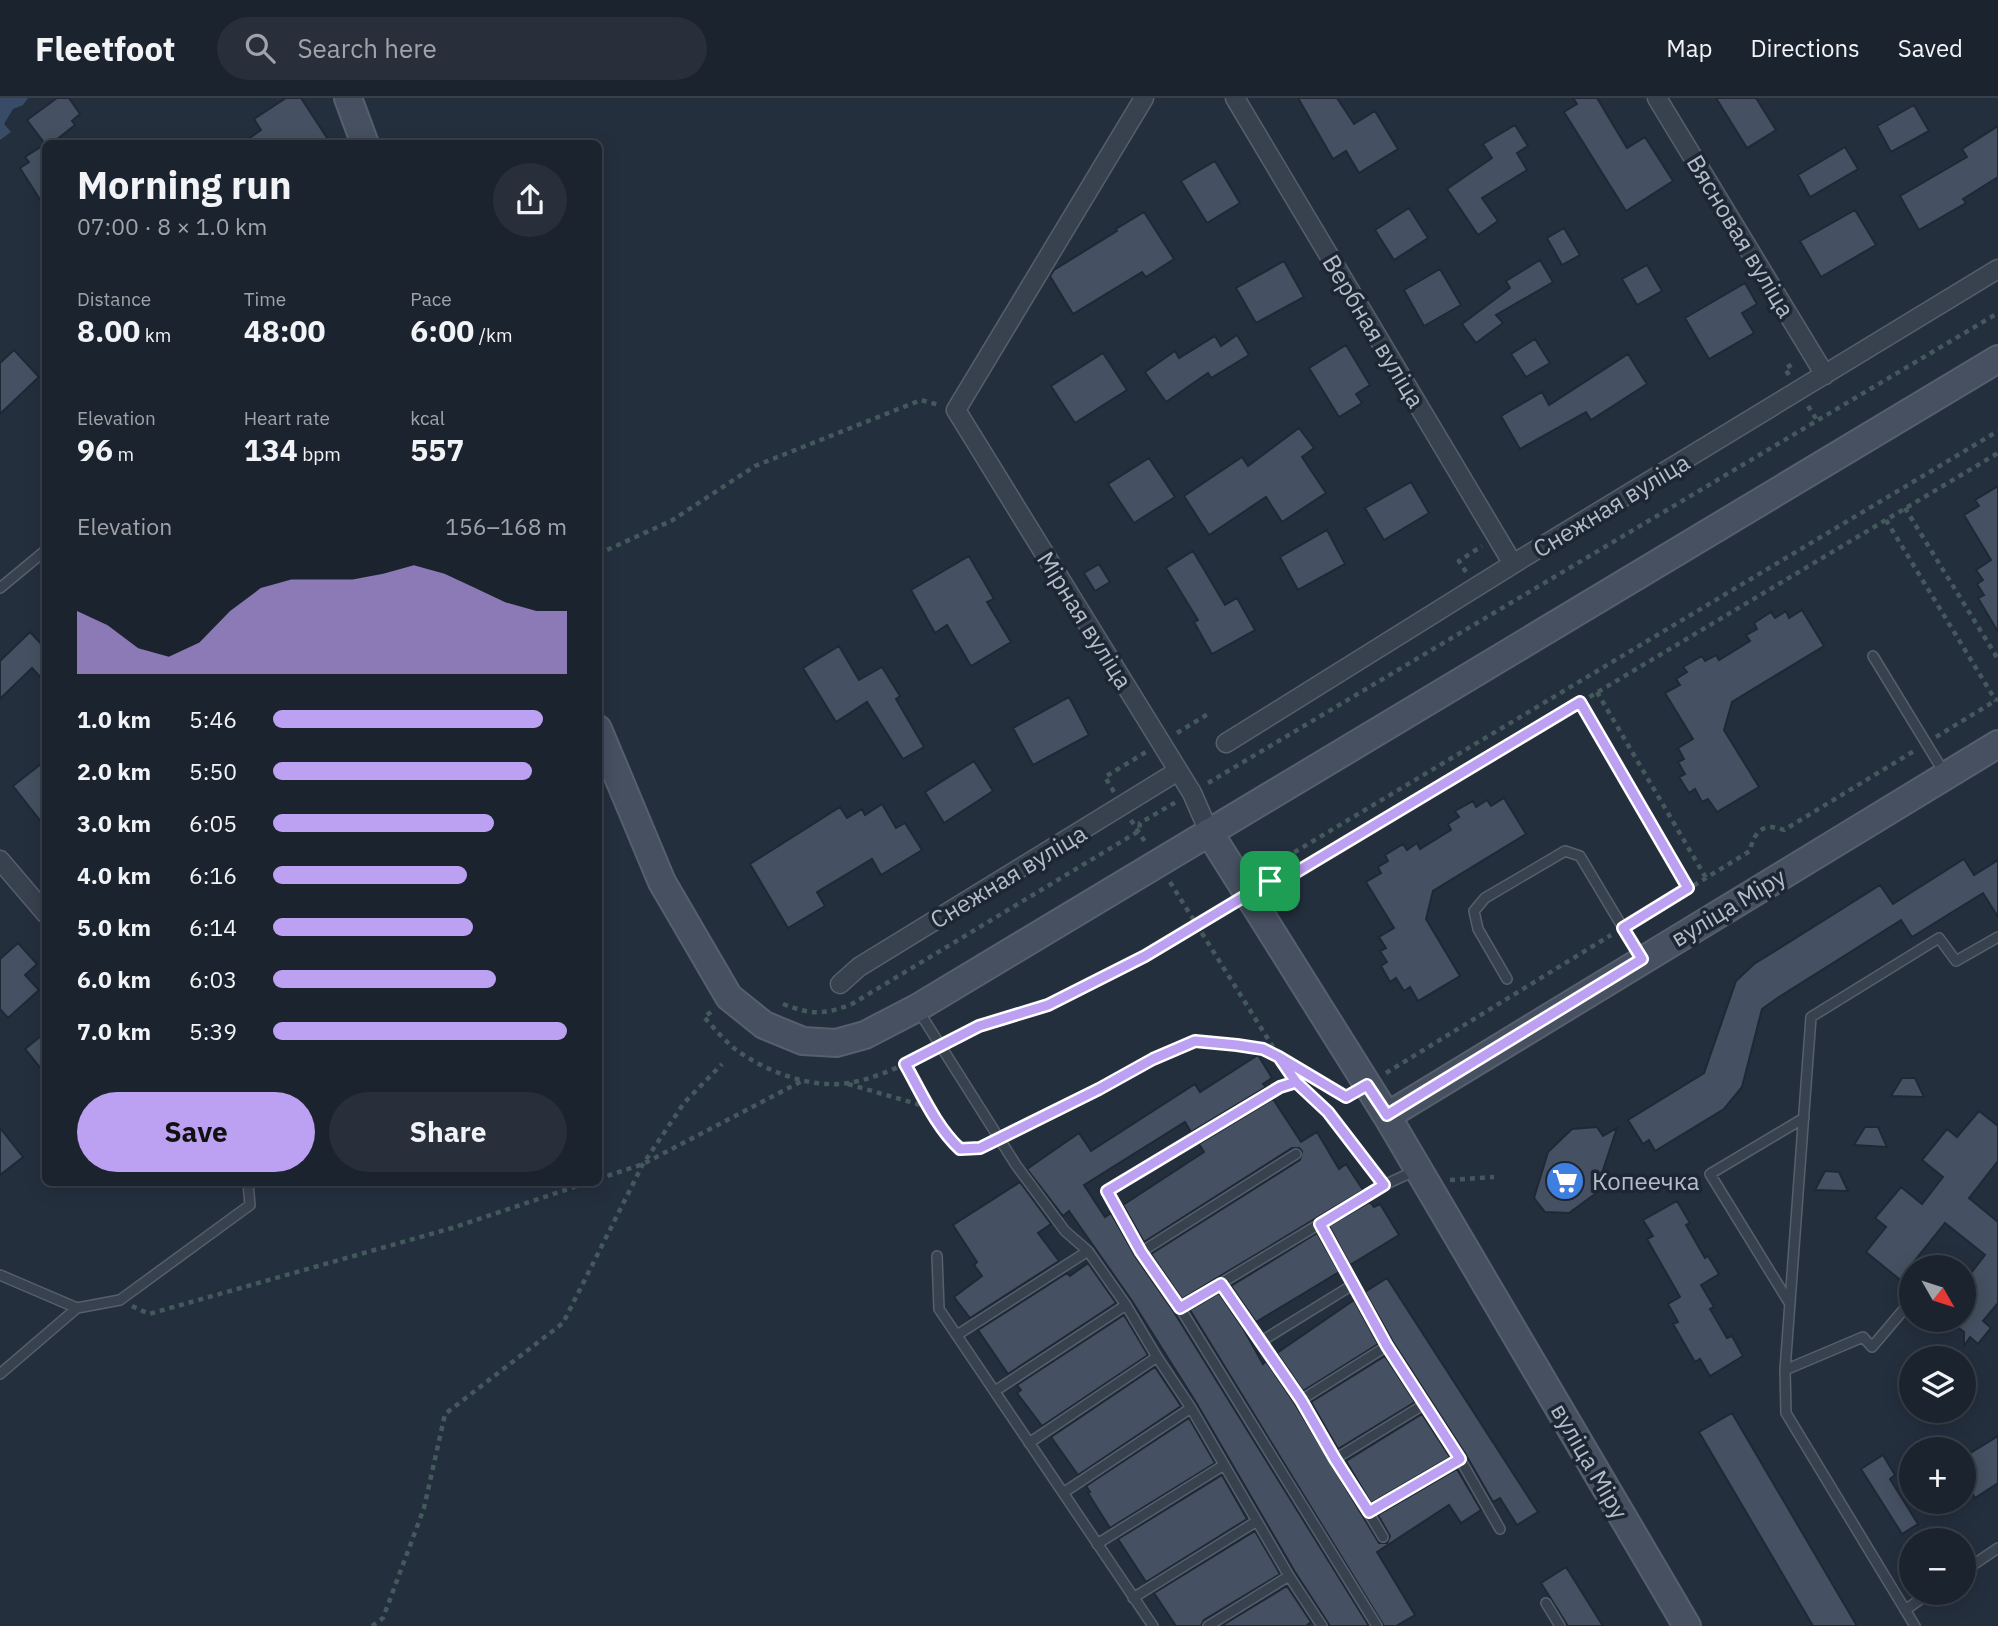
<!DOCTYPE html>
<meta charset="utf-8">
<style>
:root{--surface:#1b232e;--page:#282f3a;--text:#f1f3f6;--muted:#a0a4aa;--line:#39404a;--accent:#bca0f2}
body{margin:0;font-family:"IBM Plex Sans",sans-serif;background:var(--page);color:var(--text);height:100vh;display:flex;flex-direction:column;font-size:26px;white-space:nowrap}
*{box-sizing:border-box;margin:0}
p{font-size:23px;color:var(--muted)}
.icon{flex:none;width:38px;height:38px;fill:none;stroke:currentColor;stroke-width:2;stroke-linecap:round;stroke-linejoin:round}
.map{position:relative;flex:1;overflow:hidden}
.side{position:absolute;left:42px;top:42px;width:560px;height:1046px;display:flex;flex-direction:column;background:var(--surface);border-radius:10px;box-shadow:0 4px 18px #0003,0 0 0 2px var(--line)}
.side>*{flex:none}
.needle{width:46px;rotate:129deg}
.fabs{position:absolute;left:1899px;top:1157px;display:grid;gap:14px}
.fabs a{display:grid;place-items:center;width:77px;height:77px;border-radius:50%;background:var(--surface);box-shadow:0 4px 18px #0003,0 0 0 2px var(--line);font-size:35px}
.pin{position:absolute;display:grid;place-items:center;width:60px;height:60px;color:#fff;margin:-30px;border-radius:14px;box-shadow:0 4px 10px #0006}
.round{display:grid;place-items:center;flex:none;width:74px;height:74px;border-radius:37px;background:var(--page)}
.head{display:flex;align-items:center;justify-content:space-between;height:119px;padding:0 35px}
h1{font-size:38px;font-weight:700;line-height:52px}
.metrics{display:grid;grid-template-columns:repeat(3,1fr);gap:10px;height:119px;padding:7px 35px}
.metrics div{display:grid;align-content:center}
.metrics b{font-size:30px;font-weight:700}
.metrics small{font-size:19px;font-weight:400}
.metrics p{font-size:19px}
.chart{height:196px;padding:14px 35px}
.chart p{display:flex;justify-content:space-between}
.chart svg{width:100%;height:126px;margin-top:7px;fill:var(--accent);opacity:.7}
.button{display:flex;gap:14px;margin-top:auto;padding:14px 35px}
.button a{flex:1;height:80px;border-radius:42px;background:var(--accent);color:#111;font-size:28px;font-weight:700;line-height:80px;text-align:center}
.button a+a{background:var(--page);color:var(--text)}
ul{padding:0 35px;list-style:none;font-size:23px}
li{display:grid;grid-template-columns:112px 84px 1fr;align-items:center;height:52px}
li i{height:18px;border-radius:9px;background:var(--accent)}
header{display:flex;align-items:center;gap:42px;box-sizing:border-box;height:98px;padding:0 35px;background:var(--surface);border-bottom:2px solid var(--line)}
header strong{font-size:33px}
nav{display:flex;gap:38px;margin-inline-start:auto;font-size:24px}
.search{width:490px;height:63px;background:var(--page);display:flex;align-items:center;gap:18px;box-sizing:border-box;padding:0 24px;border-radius:38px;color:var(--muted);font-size:26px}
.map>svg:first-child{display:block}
.water{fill:#394c67}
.building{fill:#455162;stroke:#1f2835;stroke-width:2}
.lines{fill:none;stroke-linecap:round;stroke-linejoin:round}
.lane-casing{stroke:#565f6c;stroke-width:12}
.street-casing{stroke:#565f6c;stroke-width:21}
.secondary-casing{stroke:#565f6c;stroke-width:30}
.path{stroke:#44595c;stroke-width:4.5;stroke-dasharray:5 5;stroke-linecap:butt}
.lane{stroke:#38414e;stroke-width:9}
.street{stroke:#38414e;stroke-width:18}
.secondary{stroke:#465061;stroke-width:26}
.route-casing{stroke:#fff;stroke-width:14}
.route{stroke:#bca0f2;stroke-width:9}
.labels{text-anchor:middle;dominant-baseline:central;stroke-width:7;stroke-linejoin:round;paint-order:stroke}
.street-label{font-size:24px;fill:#b4bcc9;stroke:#1d2633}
.poi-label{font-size:24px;fill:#b4bcc9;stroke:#1d2633;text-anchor:start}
</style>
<header>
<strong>Fleetfoot</strong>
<div class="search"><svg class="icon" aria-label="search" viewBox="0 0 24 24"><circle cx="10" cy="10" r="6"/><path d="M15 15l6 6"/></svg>Search here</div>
<nav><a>Map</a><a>Directions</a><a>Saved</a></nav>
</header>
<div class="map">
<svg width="1998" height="1528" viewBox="0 0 1998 1528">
<rect width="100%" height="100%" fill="#242f3e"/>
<!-- water -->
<path class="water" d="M 0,0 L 28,0 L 23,7 L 13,11 L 4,26 L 11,34 L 0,42 Z"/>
<!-- building -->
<path class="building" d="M 57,0 L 69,0 L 80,16 L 72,23 L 75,27 L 51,46 L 46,46 L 46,111 L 20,70 L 29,64 L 25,59 L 45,46 L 27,22 Z
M 286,0 L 301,0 L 331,46 L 241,46 L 261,32 L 254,21 Z
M 1298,0 L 1337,0 L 1354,26 L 1375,13 L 1398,51 L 1359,75 L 1346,53 L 1333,61 Z
M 1573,0 L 1597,0 L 1627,50 L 1645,39 L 1673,83 L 1626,113 L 1564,14 L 1577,6 Z
M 1716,0 L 1756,0 L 1776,32 L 1747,50 Z
M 1914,7 L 1929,33 L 1891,54 L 1877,28 Z
M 1515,27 L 1528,48 L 1517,55 L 1527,72 L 1482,100 L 1498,123 L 1478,137 L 1447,91 L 1492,60 L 1483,46 Z
M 1998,28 L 1998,79 L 1963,101 L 1966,105 L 1919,132 L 1900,98 L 1967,59 L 1962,51 Z
M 1845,49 L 1858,71 L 1810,99 L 1798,77 Z
M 1215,63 L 1240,105 L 1207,125 L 1181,83 Z
M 1409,110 L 1428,140 L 1394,162 L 1375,132 Z
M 1855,112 L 1876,147 L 1821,179 L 1800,143 Z
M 1144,114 L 1174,161 L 1146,179 L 1142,174 L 1073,216 L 1050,178 L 1054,172 L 1117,133 L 1116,131 Z
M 1564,130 L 1580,157 L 1562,167 L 1547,140 Z
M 1540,162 L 1553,184 L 1496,217 L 1503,225 L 1476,245 L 1462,226 L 1510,190 L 1506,183 Z
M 1284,163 L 1304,199 L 1256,225 L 1236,190 Z
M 1647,167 L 1662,193 L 1637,207 L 1622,181 Z
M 1440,171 L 1461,207 L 1424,228 L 1404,192 Z
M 1745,185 L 1757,206 L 1742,215 L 1754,235 L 1709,261 L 1685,220 Z
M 1237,237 L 1249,257 L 1211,280 L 1208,275 L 1166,304 L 1145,274 L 1175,253 L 1179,260 L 1215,238 L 1221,248 Z
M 1535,241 L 1550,265 L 1526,279 L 1511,256 Z
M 1346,247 L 1370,287 L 1356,296 L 1362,305 L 1339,319 L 1309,270 Z
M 14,252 L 39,279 L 0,316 L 0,265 Z
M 1103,255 L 1127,292 L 1075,325 L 1051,288 Z
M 1628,256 L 1647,286 L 1591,322 L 1586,314 L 1520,351 L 1501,318 L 1542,294 L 1549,307 Z
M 1299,330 L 1314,350 L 1302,359 L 1326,395 L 1282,424 L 1266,399 L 1209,437 L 1184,398 L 1242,359 L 1248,368 Z
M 1149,360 L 1175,399 L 1134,425 L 1108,386 Z
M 1411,384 L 1429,415 L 1384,442 L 1365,410 Z
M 1998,388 L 1998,534 L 1978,500 L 1984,497 L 1977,486 L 1983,482 L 1976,472 L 1991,462 L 1964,417 L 1979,408 L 1975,402 Z
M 1327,432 L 1345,466 L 1298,492 L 1280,459 Z
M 1193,453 L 1225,507 L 1237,500 L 1255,532 L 1212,556 L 1194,524 L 1198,522 L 1166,470 Z
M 969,458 L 994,501 L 987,504 L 1011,544 L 971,568 L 947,527 L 935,535 L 911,492 Z
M 1099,466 L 1110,484 L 1095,493 L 1084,475 Z
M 1802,512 L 1824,548 L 1732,604 L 1724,632 L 1759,689 L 1717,714 L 1708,701 L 1702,704 L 1695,691 L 1689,695 L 1679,679 L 1685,676 L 1678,664 L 1684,661 L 1678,650 L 1693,641 L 1665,595 L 1680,587 L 1676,581 L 1687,574 L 1683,569 L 1702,558 L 1705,563 L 1716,557 L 1719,562 L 1750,543 L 1746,537 L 1757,531 L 1754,525 L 1771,514 L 1775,520 L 1786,513 L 1789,520 Z
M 30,534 L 46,551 L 46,585 L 32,570 L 0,601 L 0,563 Z
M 839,548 L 859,582 L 882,569 L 900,598 L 896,601 L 924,649 L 903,661 L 867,604 L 836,624 L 803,570 Z
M 1069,599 L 1089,637 L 1033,667 L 1013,630 Z
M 46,662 L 46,730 L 13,688 Z
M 974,663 L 993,693 L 944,725 L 925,694 Z
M 1504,700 L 1526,736 L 1433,793 L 1426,821 L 1460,878 L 1418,903 L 1410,889 L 1404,893 L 1396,880 L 1390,884 L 1381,868 L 1387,864 L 1380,853 L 1386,850 L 1379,839 L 1394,830 L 1366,784 L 1381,775 L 1378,769 L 1388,763 L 1385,757 L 1403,746 L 1407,752 L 1417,745 L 1420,751 L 1451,732 L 1448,726 L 1459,719 L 1455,713 L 1473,703 L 1476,709 L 1487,702 L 1491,708 Z
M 882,706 L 896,730 L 905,725 L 922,752 L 881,777 L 872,761 L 817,794 L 825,808 L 788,830 L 750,766 L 840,709 L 847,720 L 862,711 L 865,717 Z
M 1964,761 L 1974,777 L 1998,762 L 1998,819 L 1983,795 L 1912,839 L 1901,822 L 1776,901 L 1762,911 L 1742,989 L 1724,1011 L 1655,1053 L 1649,1042 L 1643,1046 L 1628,1022 L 1704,975 L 1736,883 L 1754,866 L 1880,787 L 1893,806 Z
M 18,845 L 37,866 L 25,877 L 39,892 L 8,920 L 0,911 L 0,861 Z
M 46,934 L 46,977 L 25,951 Z
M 1258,957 L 1272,980 L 1263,986 L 1266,989 L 1191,1034 L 1185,1024 L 1084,1087 L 1105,1119 L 1111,1115 L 1135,1158 L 1174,1214 L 1369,1528 L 1330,1528 L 1295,1474 L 1197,1306 L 1132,1203 L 1069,1113 L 1063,1118 L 1027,1071 L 1079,1035 L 1091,1053 L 1195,986 L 1200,994 Z
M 1902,980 L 1915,980 L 1924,999 L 1891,998 Z
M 1273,1001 L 1301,1044 L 1317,1034 L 1339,1071 L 1346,1066 L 1363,1092 L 1182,1201 L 1151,1156 L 1300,1062 L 1302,1053 L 1299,1050 L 1292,1050 L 1144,1144 L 1123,1107 L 1204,1054 L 1199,1046 Z
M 1979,1013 L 1998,1028 L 1998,1063 L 1969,1100 L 1998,1124 L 1998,1205 L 1983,1223 L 1991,1230 L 1978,1246 L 1970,1239 L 1964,1248 L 1964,1234 L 1948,1222 L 1964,1222 L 1964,1184 L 1985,1157 L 1945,1125 L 1912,1166 L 1916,1169 L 1911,1169 L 1911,1177 L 1904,1185 L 1866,1154 L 1886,1129 L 1875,1120 L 1901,1089 L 1922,1106 L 1943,1079 L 1922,1062 L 1947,1031 L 1957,1039 Z
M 1597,1029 L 1603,1038 L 1617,1030 L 1595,1096 L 1569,1115 L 1545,1114 L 1534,1100 L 1548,1054 L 1572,1031 Z
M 1865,1029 L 1878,1029 L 1887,1049 L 1854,1047 Z
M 0,1030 L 23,1059 L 0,1077 Z
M 1825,1073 L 1839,1074 L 1848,1093 L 1815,1092 Z
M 1020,1084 L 1051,1126 L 1038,1135 L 1059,1163 L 970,1220 L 954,1199 L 982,1178 L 974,1167 L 977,1164 L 953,1127 Z
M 1677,1103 L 1690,1125 L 1686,1127 L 1705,1160 L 1708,1158 L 1719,1176 L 1701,1187 L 1714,1209 L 1710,1211 L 1727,1240 L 1732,1238 L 1743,1258 L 1710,1278 L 1700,1261 L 1695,1264 L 1673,1226 L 1678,1224 L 1668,1206 L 1680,1199 L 1647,1141 L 1653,1138 L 1643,1122 Z
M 1370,1104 L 1374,1109 L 1380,1106 L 1399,1137 L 1350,1167 L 1329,1128 Z
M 1317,1135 L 1339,1174 L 1256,1224 L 1231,1188 Z
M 1088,1165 L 1116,1205 L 1008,1276 L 978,1232 L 1067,1175 L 1070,1178 Z
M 1387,1180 L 1538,1414 L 1517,1427 L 1500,1400 L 1493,1404 L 1466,1357 L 1393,1244 L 1365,1194 Z
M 1219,1195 L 1244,1232 L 1263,1266 L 1266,1263 L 1295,1306 L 1379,1445 L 1387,1445 L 1390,1438 L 1378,1417 L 1457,1371 L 1481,1412 L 1461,1425 L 1449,1407 L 1377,1454 L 1415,1517 L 1396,1528 L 1384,1528 L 1190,1212 Z
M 1354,1202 L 1378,1246 L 1303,1293 L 1277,1255 Z
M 1124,1217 L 1148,1257 L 1042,1328 L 1017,1295 L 1021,1292 L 1017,1287 Z
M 1385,1258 L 1415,1304 L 1338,1351 L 1311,1304 Z
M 1155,1269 L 1181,1308 L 1078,1377 L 1051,1339 Z
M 1732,1315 L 1857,1528 L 1813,1528 L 1699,1334 Z
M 1422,1316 L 1450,1359 L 1371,1405 L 1346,1363 Z
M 1189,1320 L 1215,1365 L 1110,1430 L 1088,1395 L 1090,1394 L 1086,1388 Z
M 1998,1338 L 1998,1385 L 1975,1400 L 1964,1381 L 1964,1359 Z
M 1883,1357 L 1895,1377 L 1890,1381 L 1918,1426 L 1902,1436 L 1861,1371 Z
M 1222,1377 L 1247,1421 L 1146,1484 L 1118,1441 Z
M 1255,1433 L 1280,1476 L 1204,1522 L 1201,1528 L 1176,1528 L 1154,1495 Z
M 1566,1469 L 1603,1528 L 1568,1528 L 1541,1485 Z
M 1287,1488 L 1311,1524 L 1306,1528 L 1221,1528 Z"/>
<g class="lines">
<defs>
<path id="lane" d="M 0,490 L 46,452
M 1873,558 L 1945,676
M 1507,881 L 1478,831 L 1474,813 L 1485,800 L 1565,753 L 1580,758 L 1641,860
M 918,912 L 1016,1067 L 1065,1133 L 1088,1153 L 1126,1207 L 1157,1259 L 1191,1310 L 1289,1478 L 1322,1528
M 1279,959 L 1296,984
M 1320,1126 L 1387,1248 L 1460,1361 L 1500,1431
M 1141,1154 L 1296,1056
M 937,1158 L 939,1211 L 1153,1528
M 1940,1169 L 1944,1165
M 0,1177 L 77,1210 L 0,1276
M 1221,1186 L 1301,1302 L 1383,1439
M 1790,1206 L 1710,1076 L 1804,1020
M 77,1210 L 120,1202 L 250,1107 L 248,1085
M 1180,1210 L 1141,1154 L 1107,1093 L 1280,989 L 1296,984 L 1328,1014 L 1384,1087
M 957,1237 L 1088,1153
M 1260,1244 L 1354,1186
M 1785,1272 L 1863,1239 L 1872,1249 L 1911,1203
M 995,1293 L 1126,1207
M 1301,1302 L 1387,1248
M 1029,1345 L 1157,1259
M 1335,1361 L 1423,1307
M 1063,1395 L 1191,1310
M 1369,1414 L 1460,1361
M 1097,1446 L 1224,1367
M 1964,1473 L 1998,1450
M 1133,1500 L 1257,1423
M 1546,1505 L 1560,1528
M 1905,1512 L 1931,1494
M 1208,1528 L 1289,1478
M 1377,1528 L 1180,1210 L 1384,1087 L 1417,1072
M 1915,1528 L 1786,1315 L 1785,1272 L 1811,919 L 1939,840 L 1956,863 L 1998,839"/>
<path id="street" d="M 1144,0 L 956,312 L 1192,695 L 1209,734
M 1235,0 L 1513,466
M 1657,0 L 1825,277
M 1226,645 L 1513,466 L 1998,171
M 0,762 L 46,816
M 840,886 L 859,869 L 1178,673"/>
<path id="secondary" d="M 348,0 L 365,46
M 598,631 L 662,784 L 729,899 L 764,927 L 803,943 L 836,945 L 865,937 L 917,910 L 1998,261
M 1209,734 L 1387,1018 L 1687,1528
M 1387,1018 L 1998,646"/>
</defs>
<!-- lane casing -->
<use href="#lane" class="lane-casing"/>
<!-- street casing -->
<use href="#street" class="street-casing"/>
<!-- secondary casing -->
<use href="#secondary" class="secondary-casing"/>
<!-- path -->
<path class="path" d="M 1789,277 L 1785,271 L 1795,264
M 1808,308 L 1817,322
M 1905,410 L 1998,561
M 1886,422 L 1996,603
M 598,456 L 671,423 L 755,368 L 921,302 L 939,307
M 1466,474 L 1459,463 L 1482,448
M 1597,594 L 1706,780
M 1580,604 L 1688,790
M 1177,635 L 1208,616
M 1936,639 L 1998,601
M 1208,685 L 1998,215
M 1114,694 L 1105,679 L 1146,654
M 1131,722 L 1147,747
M 1265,776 L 1263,773 L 1998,333
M 1170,784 L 1273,949
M 1272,787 L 1273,788 L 1998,355
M 1634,824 L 1750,753 C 1754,733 1764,724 1784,732 L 1914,653
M 783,906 C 811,917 824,917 852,906 L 1139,733 L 1140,725 L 1176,704
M 711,914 L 704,919 C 714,930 724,942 735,951 C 765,973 810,991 848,985 C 876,981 904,966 930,955
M 953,943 L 979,928 L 1048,907 L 1145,858 L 1230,807
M 905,966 L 952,1044 L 960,1051 L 980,1050 L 986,1047
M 1386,975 L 1611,837
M 1319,982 L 1347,1000
M 848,986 L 931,1010
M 1010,1034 L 1099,991 L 1153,961 L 1195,943 L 1237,947 L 1269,954
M 598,1081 L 643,1066 L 802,983
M 1450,1082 L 1494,1079
M 132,1208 L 149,1216 L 452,1130 L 586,1085
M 372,1528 L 383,1520 L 424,1410 L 445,1316 L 563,1225 L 643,1066 L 684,1005 L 722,966"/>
<!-- lane -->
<use href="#lane" class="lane"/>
<!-- street -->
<use href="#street" class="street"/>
<!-- secondary -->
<use href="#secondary" class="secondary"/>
</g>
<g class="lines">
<defs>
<path id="route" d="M 1270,783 L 1145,858 L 1048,907 L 979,928 L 905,966 C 921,994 936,1029 960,1051 L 980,1050 L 1099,991 L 1153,961 L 1195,943 L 1237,947 L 1263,951 L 1279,959 L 1296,984 L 1328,1014 L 1384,1087 L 1320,1126 L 1387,1248 L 1460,1361 L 1369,1414 L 1335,1361 L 1301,1302 L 1221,1186 L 1180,1210 L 1141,1154 L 1107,1093 L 1280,989 L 1296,984 L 1279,959 L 1346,999 L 1367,987 L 1387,1017 L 1642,861 L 1623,830 L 1688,790 L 1580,604 L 1273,788 L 1270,783"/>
</defs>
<!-- route casing -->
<use href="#route" class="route-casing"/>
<!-- route -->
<use href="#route" class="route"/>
</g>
<!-- icons -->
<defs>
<symbol id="supermarket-disc" viewBox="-11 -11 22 22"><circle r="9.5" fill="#3f7fe0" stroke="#1d2633"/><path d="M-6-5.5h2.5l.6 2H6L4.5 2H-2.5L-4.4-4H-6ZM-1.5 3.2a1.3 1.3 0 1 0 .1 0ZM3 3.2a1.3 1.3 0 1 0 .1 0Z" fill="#fff"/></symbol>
</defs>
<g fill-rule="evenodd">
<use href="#supermarket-disc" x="1543" y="1061" width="44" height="44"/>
</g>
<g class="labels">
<!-- street labels -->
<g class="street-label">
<text transform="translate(1741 138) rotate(59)">Вясновая вуліца</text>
<text transform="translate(1374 233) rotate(59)">Вербная вуліца</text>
<text transform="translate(1611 407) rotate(-31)">Снежная вуліца</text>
<text transform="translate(1085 522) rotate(58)">Мірная вуліца</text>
<text transform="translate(1008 778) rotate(-31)">Снежная вуліца</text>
<text transform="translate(1728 809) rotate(-31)">вуліца Міру</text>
<text transform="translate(1590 1363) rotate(60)">вуліца Міру</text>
</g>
<!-- poi labels -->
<g class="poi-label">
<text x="1592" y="1083">Копеечка</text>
</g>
</g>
</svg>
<div class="fabs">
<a><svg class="needle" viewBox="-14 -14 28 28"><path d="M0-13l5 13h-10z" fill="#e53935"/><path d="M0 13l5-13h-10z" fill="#a0a4aa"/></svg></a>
<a><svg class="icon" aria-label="layers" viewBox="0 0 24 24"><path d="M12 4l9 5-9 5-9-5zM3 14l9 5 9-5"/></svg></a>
<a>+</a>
<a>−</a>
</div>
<div class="pin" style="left:1270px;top:783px;background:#1e9e55"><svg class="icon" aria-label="arrive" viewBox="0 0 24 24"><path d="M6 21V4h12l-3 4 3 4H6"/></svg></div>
<section class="side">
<div class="head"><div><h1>Morning run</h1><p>07:00 · 8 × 1.0 km</p></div><a class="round"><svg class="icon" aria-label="share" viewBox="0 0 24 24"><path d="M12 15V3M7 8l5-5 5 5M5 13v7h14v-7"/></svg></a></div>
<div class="metrics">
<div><p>Distance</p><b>8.00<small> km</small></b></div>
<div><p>Time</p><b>48:00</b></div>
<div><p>Pace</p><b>6:00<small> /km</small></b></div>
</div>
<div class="metrics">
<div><p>Elevation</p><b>96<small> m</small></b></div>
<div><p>Heart rate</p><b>134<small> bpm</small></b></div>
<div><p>kcal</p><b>557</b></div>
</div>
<div class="chart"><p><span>Elevation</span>156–168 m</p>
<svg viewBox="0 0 160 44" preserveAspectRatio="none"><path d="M0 44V22L10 27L20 35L30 38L40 33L50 22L60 14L70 11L80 11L90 11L100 9L110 6L120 9L130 14L140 19L150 22L160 22V44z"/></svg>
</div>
<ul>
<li><b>1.0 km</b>5:46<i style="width:92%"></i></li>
<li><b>2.0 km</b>5:50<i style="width:88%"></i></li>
<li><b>3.0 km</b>6:05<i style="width:75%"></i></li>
<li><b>4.0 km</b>6:16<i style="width:66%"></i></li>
<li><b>5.0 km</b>6:14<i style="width:68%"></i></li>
<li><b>6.0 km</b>6:03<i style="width:76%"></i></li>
<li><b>7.0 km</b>5:39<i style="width:100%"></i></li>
</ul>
<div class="button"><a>Save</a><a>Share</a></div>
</section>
</div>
